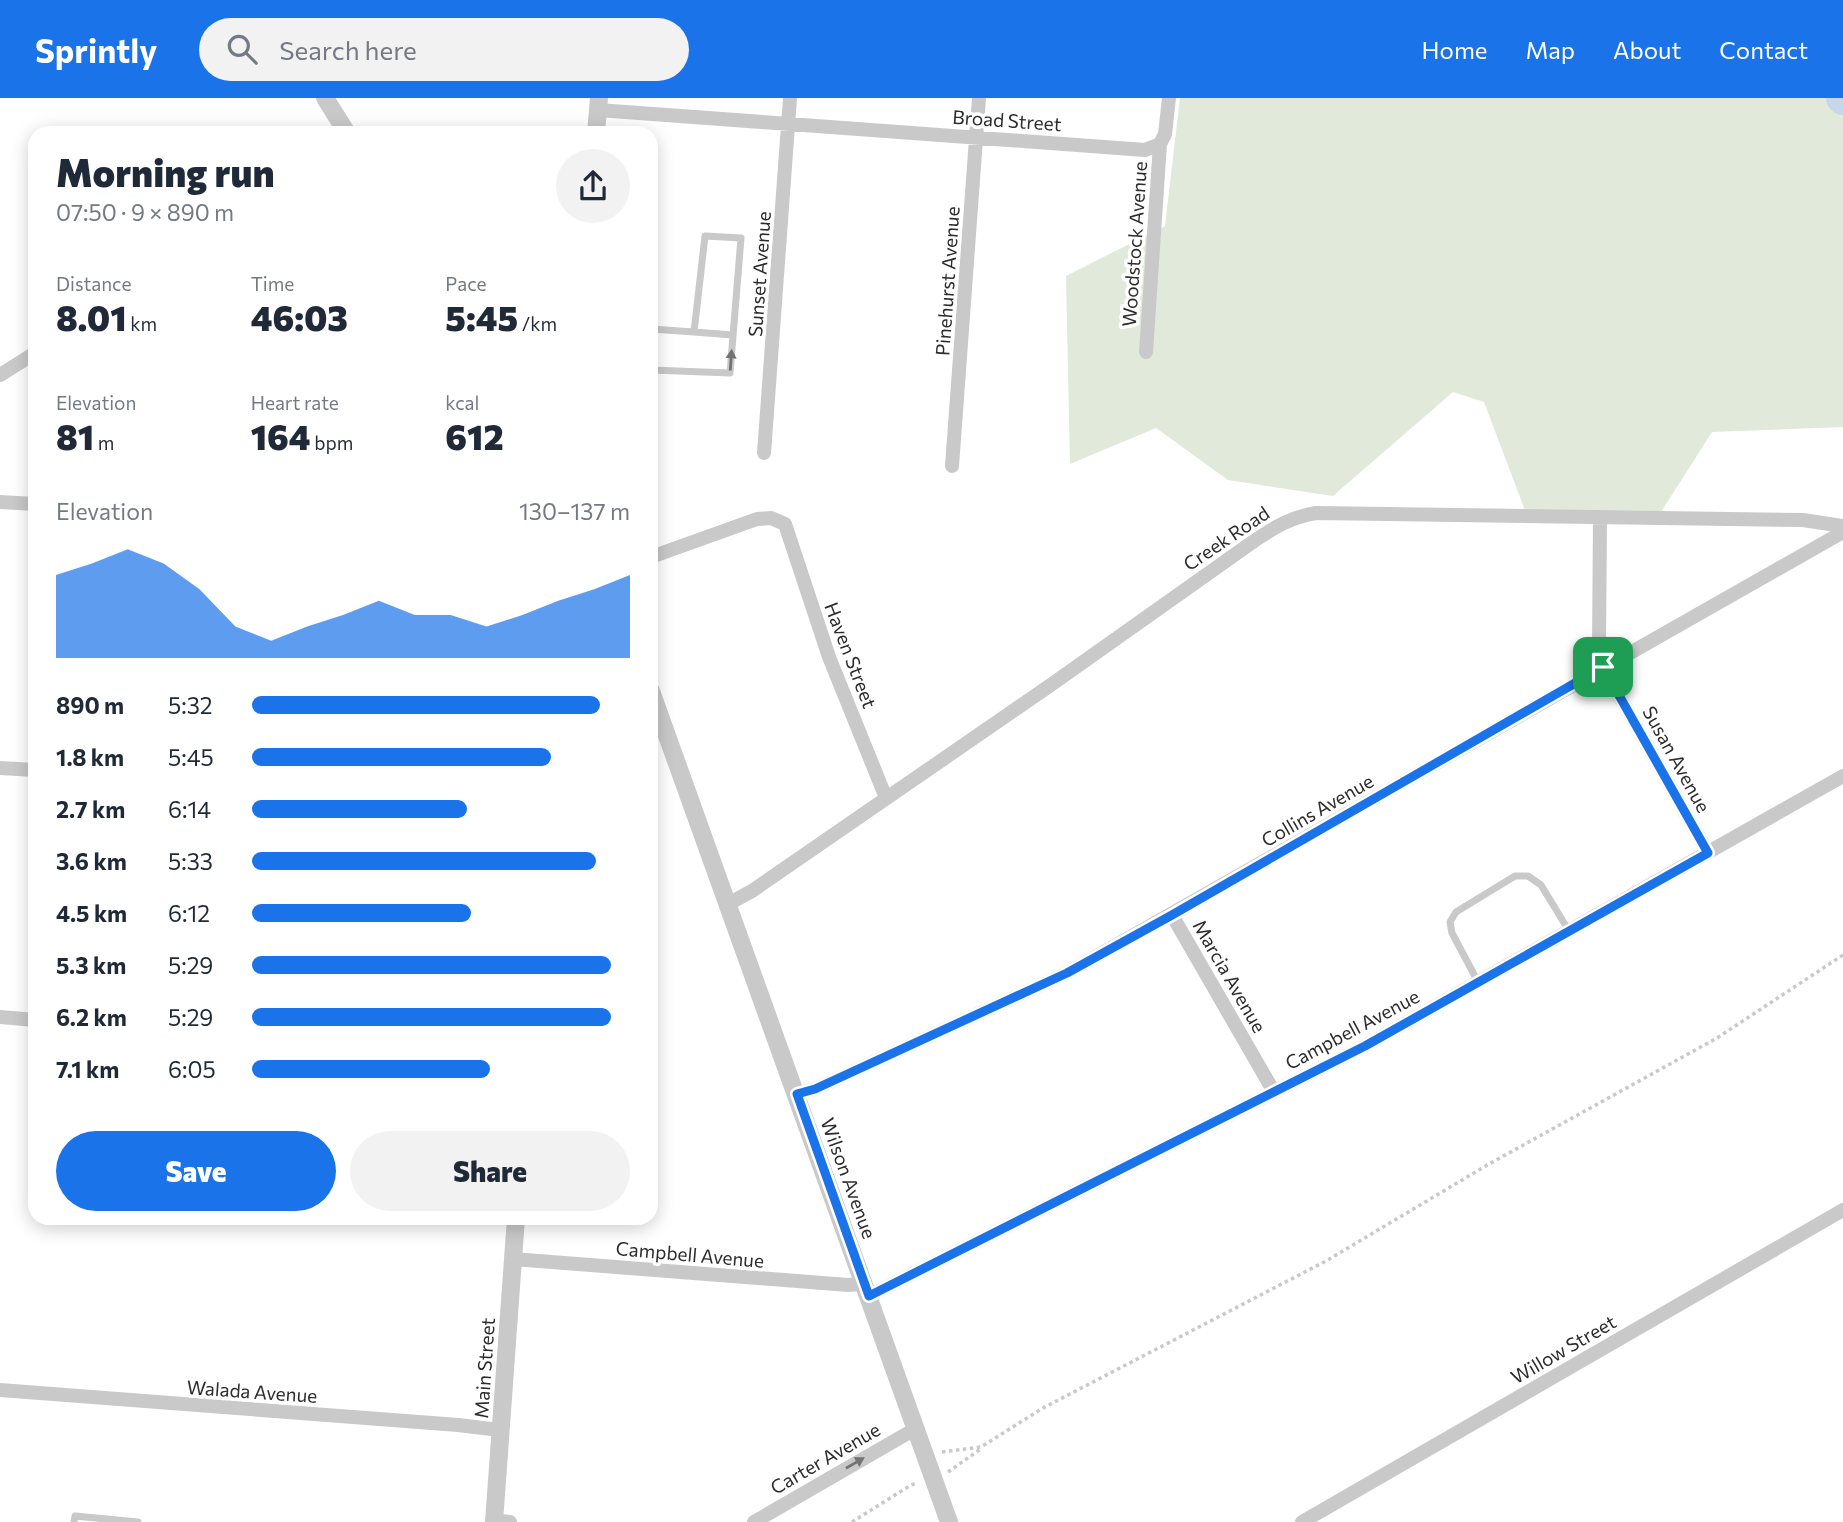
<!DOCTYPE html>
<meta charset="utf-8">
<style>
:root{--surface:#fff;--page:#f2f2f3;--text:#1f2937;--muted:#747a83;--accent:#1a73e8}
body{margin:0;font-family:Commissioner,sans-serif;background:var(--page);color:var(--text);height:100vh;display:flex;flex-direction:column;font-size:26px;white-space:nowrap}
*{box-sizing:border-box;margin:0}
p{font-size:23px;color:var(--muted)}
.icon{flex:none;width:38px;height:38px;fill:none;stroke:currentColor;stroke-width:2;stroke-linecap:round;stroke-linejoin:round}
.map{position:relative;flex:1;overflow:hidden}
.sheet{position:absolute;left:28px;top:28px;width:630px;height:1099px;display:flex;flex-direction:column;background:var(--surface);border-radius:21px;box-shadow:0 4px 18px #0003}
.sheet>*{flex:none}
.pin{position:absolute;display:grid;place-items:center;width:60px;height:60px;color:#fff;margin:-30px;border-radius:14px;box-shadow:0 4px 10px #0006}
.round{display:grid;place-items:center;flex:none;width:74px;height:74px;border-radius:37px;background:var(--page)}
.head{display:flex;align-items:center;justify-content:space-between;height:119px;padding:0 28px}
h1{font-size:38px;font-weight:800;line-height:52px}
.figures{display:grid;grid-template-columns:repeat(3,1fr);gap:10px;height:119px;padding:7px 28px}
.figures div{display:grid;align-content:center}
.figures b{font-size:35px;font-weight:800}
.figures small{font-size:19px;font-weight:400}
.figures p{font-size:19px}
.chart{height:196px;padding:14px 28px}
.chart p{display:flex;justify-content:space-between}
.chart svg{width:100%;height:126px;margin-top:7px;fill:var(--accent);opacity:.7}
.cta{display:flex;gap:14px;margin-top:auto;padding:14px 28px}
.cta a{flex:1;height:80px;border-radius:42px;background:var(--accent);color:#fff;font-size:28px;font-weight:800;line-height:80px;text-align:center}
.cta a+a{background:var(--page);color:var(--text)}
ul{padding:0 28px;list-style:none;font-size:23px}
li{display:grid;grid-template-columns:112px 84px 1fr;align-items:center;height:52px}
li i{height:18px;border-radius:9px;background:var(--accent)}
header{display:flex;align-items:center;gap:42px;box-sizing:border-box;height:98px;padding:0 35px;background:var(--accent);color:#fff}
header strong{font-size:33px}
nav{display:flex;gap:38px;margin-inline-start:auto;font-size:24px}
.search{width:490px;height:63px;background:var(--page);display:flex;align-items:center;gap:18px;box-sizing:border-box;padding:0 24px;border-radius:38px;color:var(--muted);font-size:26px}
.map>svg:first-child{display:block}
.green{fill:#e0e9da}
.lines{fill:none;stroke-linecap:round;stroke-linejoin:round}
.river{stroke:#c7d7e8;stroke-width:32}
.path{stroke:#c9c9c9;stroke-width:3.5;stroke-dasharray:3.5 3.5;stroke-linecap:butt}
.service{stroke:#c9c9c9;stroke-width:7}
.minor{stroke:#c9c9c9;stroke-width:14}
.tertiary{stroke:#c9c9c9;stroke-width:18}
.oneway{fill:#737373}
.route-casing{stroke:#fff;stroke-width:14}
.route{stroke:#1a73e8;stroke-width:9}
.labels{text-anchor:middle;dominant-baseline:central;stroke-width:7;stroke-linejoin:round;paint-order:stroke}
.street-label{font-size:19px;fill:#2c2c2c;stroke:#fff}
</style>
<header>
<strong>Sprintly</strong>
<div class="search"><svg class="icon" aria-label="search" viewBox="0 0 24 24"><circle cx="10" cy="10" r="6"/><path d="M15 15l6 6"/></svg>Search here</div>
<nav><a>Home</a><a>Map</a><a>About</a><a>Contact</a></nav>
</header>
<div class="map">
<svg width="1843" height="1424" viewBox="0 0 1843 1424">
<rect width="100%" height="100%" fill="#fff"/>
<!-- green -->
<path class="green" d="M 1180,0 L 1843,0 L 1843,329 L 1712,334 L 1661,414 L 1526,415 L 1484,304 L 1453,294 L 1333,398 L 1228,382 L 1156,330 L 1070,366 L 1066,178 L 1165,128 Z"/>
<g class="lines">
<!-- river -->
<path class="river" d="M 1842,0 L 1843,1"/>
<!-- path -->
<path class="path" d="M 942,1354 L 981,1349 L 1043,1310 L 1326,1163 L 1489,1066 L 1717,940 L 1843,857
M 948,1374 L 982,1350
M 852,1424 L 911,1387 L 918,1385"/>
<!-- service -->
<path class="service" d="M 651,231 L 694,234 L 705,138 L 741,140 L 730,275 L 651,272
M 694,234 L 733,237
M 1478,884 L 1452,835 L 1450,824 L 1456,814 L 1515,778 L 1528,778 L 1541,787 L 1569,833
M 74,1424 L 75,1418 L 138,1424"/>
<!-- minor -->
<path class="minor" d="M 598,12 L 1145,52 L 1160,46
M 1146,254 L 1160,46 L 1165,36 L 1169,0
M 0,277 L 35,255
M 764,355 L 790,0
M 952,368 L 979,0
M 0,404 L 35,406
M 1600,420 L 1599,550 L 1603,569 L 1708,755
M 651,459 L 757,421 L 771,420 L 785,426 L 829,559 L 886,700
M 0,670 L 35,672
M 728,806 L 752,793 L 1055,584 L 1254,443 C 1275,429 1291,419 1316,415 L 1803,422 L 1843,428
M 1172,817 L 1274,994
M 0,919 L 35,922
M 797,996 L 815,991 L 1067,875 L 1843,434
M 513,1161 L 848,1187 L 865,1186
M 869,1198 L 1365,948 L 1843,678
M 0,1292 L 458,1327 L 500,1332
M 494,1422 L 510,1424
M 754,1424 L 915,1331
M 1302,1424 L 1843,1112"/>
<!-- tertiary -->
<path class="tertiary" d="M 325,0 L 347,35
M 596,35 L 599,0
M 651,593 L 949,1424
M 494,1424 L 516,1120"/>
</g>
<!-- one-way arrows -->
<defs><path id="oneway-solid" d="M-6-.8H1V-3.2L6.5 0L1 3.2V.8H-6Z" transform="scale(1.75)"/></defs>
<g class="oneway">
<use href="#oneway-solid" transform="translate(731 262) rotate(-86)"/>
<use href="#oneway-solid" transform="translate(855 1365) rotate(-30)"/>
</g>
<g class="lines">
<defs>
<path id="route" d="M 1603,569 L 1708,755 L 1365,948 L 869,1198 L 797,996 L 815,991 L 1067,875 L 1172,817 Z"/>
</defs>
<!-- route casing -->
<use href="#route" class="route-casing"/>
<!-- route -->
<use href="#route" class="route"/>
</g>
<g class="labels">
<!-- street labels -->
<g class="street-label">
<text transform="translate(1007 22) rotate(4)">Broad Street</text>
<text transform="translate(1134 146) rotate(-86)">Woodstock Avenue</text>
<text transform="translate(759 176) rotate(-86)">Sunset Avenue</text>
<text transform="translate(947 183) rotate(-86)">Pinehurst Avenue</text>
<text transform="translate(1226 440) rotate(-34)">Creek Road</text>
<text transform="translate(851 557) rotate(69)">Haven Street</text>
<text transform="translate(1677 661) rotate(61)">Susan Avenue</text>
<text transform="translate(1317 712) rotate(-30)">Collins Avenue</text>
<text transform="translate(1230 878) rotate(60)">Marcia Avenue</text>
<text transform="translate(1352 931) rotate(-28)">Campbell Avenue</text>
<text transform="translate(849 1080) rotate(70)">Wilson Avenue</text>
<text transform="translate(690 1156) rotate(5)">Campbell Avenue</text>
<text transform="translate(1563 1251) rotate(-30)">Willow Street</text>
<text transform="translate(484 1270) rotate(-86)">Main Street</text>
<text transform="translate(252 1293) rotate(4)">Walada Avenue</text>
<text transform="translate(825 1360) rotate(-30)">Carter Avenue</text>
</g>
</g>
</svg>
<div class="pin" style="left:1603px;top:569px;background:#1e9e55"><svg class="icon" aria-label="arrive" viewBox="0 0 24 24"><path d="M6 21V4h12l-3 4 3 4H6"/></svg></div>
<section class="sheet">
<div class="head"><div><h1>Morning run</h1><p>07:50 · 9 × 890 m</p></div><a class="round"><svg class="icon" aria-label="share" viewBox="0 0 24 24"><path d="M12 15V3M7 8l5-5 5 5M5 13v7h14v-7"/></svg></a></div>
<div class="figures">
<div><p>Distance</p><b>8.01<small> km</small></b></div>
<div><p>Time</p><b>46:03</b></div>
<div><p>Pace</p><b>5:45<small> /km</small></b></div>
</div>
<div class="figures">
<div><p>Elevation</p><b>81<small> m</small></b></div>
<div><p>Heart rate</p><b>164<small> bpm</small></b></div>
<div><p>kcal</p><b>612</b></div>
</div>
<div class="chart"><p><span>Elevation</span>130–137 m</p>
<svg viewBox="0 0 160 44" preserveAspectRatio="none"><path d="M0 44V15L10 11L20 6L30 11L40 20L50 33L60 38L70 33L80 29L90 24L100 29L110 29L120 33L130 29L140 24L150 20L160 15V44z"/></svg>
</div>
<ul>
<li><b>890 m</b>5:32<i style="width:92%"></i></li>
<li><b>1.8 km</b>5:45<i style="width:79%"></i></li>
<li><b>2.7 km</b>6:14<i style="width:57%"></i></li>
<li><b>3.6 km</b>5:33<i style="width:91%"></i></li>
<li><b>4.5 km</b>6:12<i style="width:58%"></i></li>
<li><b>5.3 km</b>5:29<i style="width:95%"></i></li>
<li><b>6.2 km</b>5:29<i style="width:95%"></i></li>
<li><b>7.1 km</b>6:05<i style="width:63%"></i></li>
</ul>
<div class="cta"><a>Save</a><a>Share</a></div>
</section>
</div>
